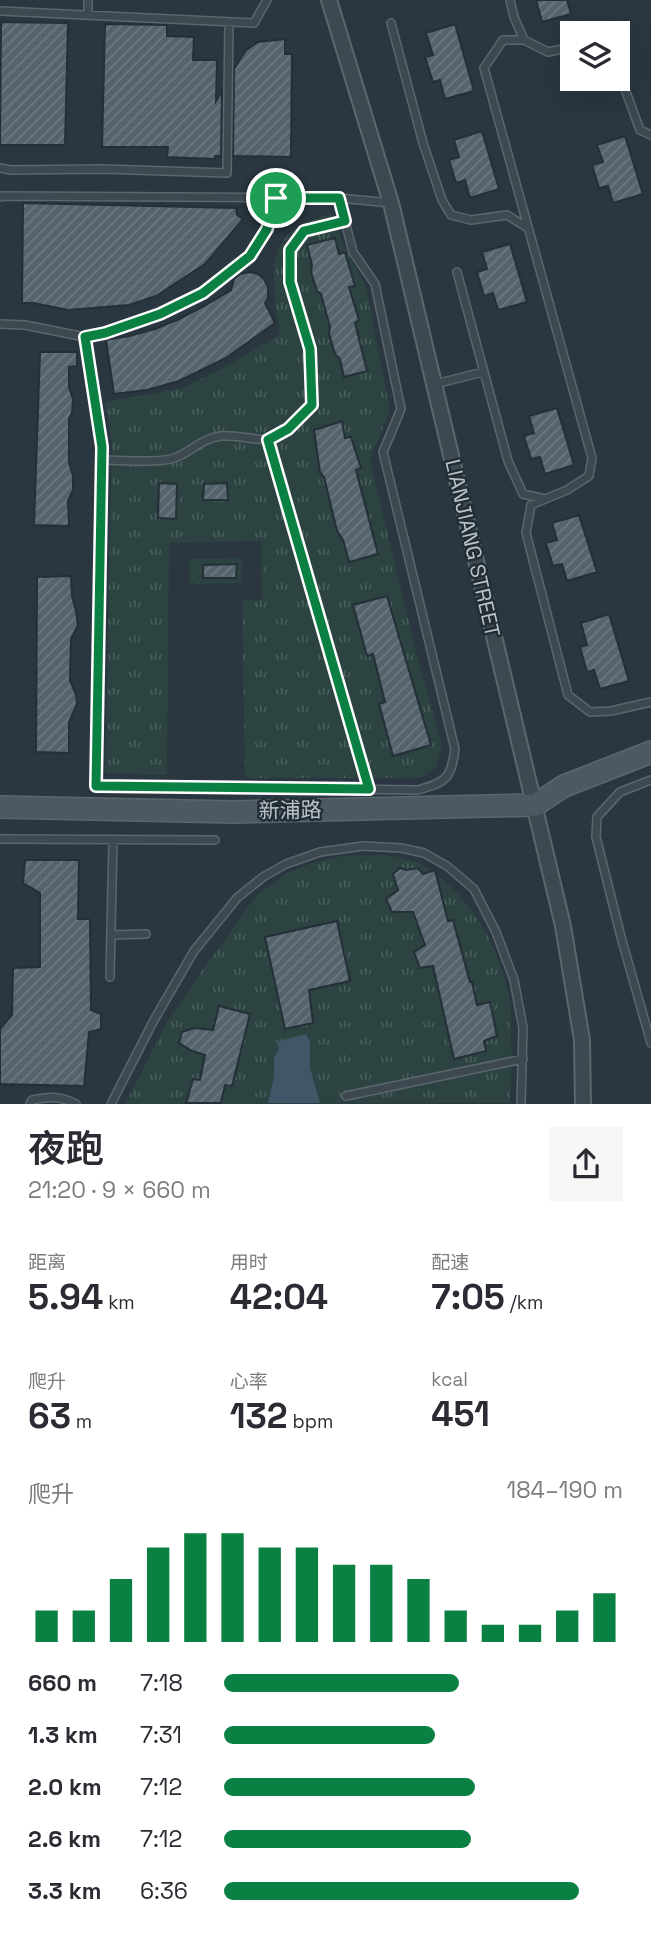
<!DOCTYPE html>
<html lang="zh">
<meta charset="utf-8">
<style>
:root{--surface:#fff;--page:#f7f7f7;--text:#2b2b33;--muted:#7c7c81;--accent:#0b8043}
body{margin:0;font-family:"Space Grotesk","Noto Sans SC",sans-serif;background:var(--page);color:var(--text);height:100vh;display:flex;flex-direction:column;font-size:26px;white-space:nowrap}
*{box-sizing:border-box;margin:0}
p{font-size:23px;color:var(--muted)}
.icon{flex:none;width:38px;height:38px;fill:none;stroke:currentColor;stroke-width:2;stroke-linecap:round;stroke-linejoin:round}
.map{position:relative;height:1104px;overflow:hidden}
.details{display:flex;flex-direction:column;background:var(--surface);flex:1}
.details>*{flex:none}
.controls{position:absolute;left:560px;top:21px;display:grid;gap:14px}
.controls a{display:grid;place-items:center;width:70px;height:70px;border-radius:0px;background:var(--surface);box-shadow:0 7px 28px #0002;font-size:35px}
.pin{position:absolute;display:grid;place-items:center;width:60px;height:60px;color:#fff;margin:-30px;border:4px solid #fff;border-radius:50%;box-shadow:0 2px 7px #0007}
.round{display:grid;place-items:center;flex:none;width:74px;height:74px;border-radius:0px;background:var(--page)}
.head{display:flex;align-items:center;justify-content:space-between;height:119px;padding:0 28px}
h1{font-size:38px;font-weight:600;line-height:52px}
.figures{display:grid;grid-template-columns:repeat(3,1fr);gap:10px;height:119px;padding:7px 28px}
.figures div{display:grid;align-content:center}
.figures b{font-size:35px;font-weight:600}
.figures small{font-size:19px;font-weight:400}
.figures p{font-size:19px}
.chart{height:196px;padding:14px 28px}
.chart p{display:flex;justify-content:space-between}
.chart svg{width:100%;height:126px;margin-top:7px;stroke:var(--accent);stroke-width:6}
ul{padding:0 28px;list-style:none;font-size:23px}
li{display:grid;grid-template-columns:112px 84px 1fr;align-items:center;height:52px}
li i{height:18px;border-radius:9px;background:var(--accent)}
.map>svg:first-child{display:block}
.grass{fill:url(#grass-tufts)}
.water{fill:#415667}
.building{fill:url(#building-hatch);stroke:#242f37;stroke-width:2}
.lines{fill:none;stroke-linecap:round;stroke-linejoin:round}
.lane-casing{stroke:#5b666d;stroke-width:10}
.street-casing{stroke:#5b666d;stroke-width:18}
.secondary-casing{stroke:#5b666d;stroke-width:24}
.lane{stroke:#3d4850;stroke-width:7}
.street{stroke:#3d4850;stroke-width:14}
.secondary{stroke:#4c5863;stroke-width:21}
.route-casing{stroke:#fff;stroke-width:14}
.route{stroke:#0b8043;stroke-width:9}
.labels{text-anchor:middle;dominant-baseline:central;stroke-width:5;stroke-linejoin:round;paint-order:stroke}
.street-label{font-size:21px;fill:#bac3ca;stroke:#222d35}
</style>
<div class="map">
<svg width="651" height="1104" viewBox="0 0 651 1104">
<defs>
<pattern id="grass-tufts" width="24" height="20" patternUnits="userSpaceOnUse" patternTransform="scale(1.75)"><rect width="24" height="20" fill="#2c4342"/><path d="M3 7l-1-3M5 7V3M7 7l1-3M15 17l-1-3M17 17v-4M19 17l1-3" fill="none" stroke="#485c5c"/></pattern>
<pattern id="building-hatch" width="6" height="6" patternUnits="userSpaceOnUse" patternTransform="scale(1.75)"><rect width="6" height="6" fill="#55636d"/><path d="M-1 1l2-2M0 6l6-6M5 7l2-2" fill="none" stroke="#6b7880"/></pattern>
</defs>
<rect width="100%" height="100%" fill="#2a3640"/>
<!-- grass -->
<path class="grass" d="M 332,214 L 343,244 L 366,287 L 390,410 L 370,460 L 414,644 L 442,746 L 436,768 L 421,778 L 245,778 L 242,599 L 262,600 L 261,541 L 169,543 L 167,775 L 105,773 L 112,444 L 105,402 L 183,388 L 229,365 L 279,335 C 274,275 257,232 332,214 Z
M 242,558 L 241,583 L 190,584 L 189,559 Z
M 380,855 C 395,856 409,858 422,865 C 468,891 499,945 509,996 C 512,1008 511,1021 511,1033 C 512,1057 512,1080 510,1103 L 125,1104 L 168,1020 L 201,972 L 257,895 L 287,873 L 312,863 L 342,856 Z"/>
<!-- water -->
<path class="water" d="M 306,1034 L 310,1042 L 310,1068 L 320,1103 L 268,1103 L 274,1076 L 274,1058 L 278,1051 L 279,1041 Z"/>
<!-- building -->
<path class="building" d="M 536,0 L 567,0 L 571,14 L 542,22 Z
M 1,22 L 68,23 L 65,145 L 0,145 Z
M 105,24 L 167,25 L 167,36 L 194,37 L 193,60 L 217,60 L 216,101 L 222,91 L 221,156 L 215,156 L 215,159 L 167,157 L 168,147 L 102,147 Z
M 455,24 L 474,91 L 445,99 L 440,80 L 433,82 L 425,57 L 433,55 L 426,33 Z
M 285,39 L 285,54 L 292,54 L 291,157 L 233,156 L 234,69 L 246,50 L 258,42 Z
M 482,131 L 499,189 L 470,198 L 465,180 L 456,183 L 449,160 L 459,157 L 454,140 Z
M 625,136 L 643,194 L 613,203 L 608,186 L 599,188 L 592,165 L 603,162 L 597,145 Z
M 23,203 L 236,208 L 237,215 L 243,219 L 205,264 L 156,296 L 129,305 L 68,310 L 33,303 L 22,303 Z
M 335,238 L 339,254 L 345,252 L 355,286 L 349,287 L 359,320 L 355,323 L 367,371 L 344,377 L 340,359 L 335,354 L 329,334 L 330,327 L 321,294 L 317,291 L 311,272 L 312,265 L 307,245 Z
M 510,244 L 527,302 L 498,310 L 493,293 L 484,296 L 477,272 L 487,269 L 482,252 Z
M 250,272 L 258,274 L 264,279 L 268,287 L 268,298 L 265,303 L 275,323 L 226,358 L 179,381 L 147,390 L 114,394 L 106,340 L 129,336 L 155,329 L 179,319 L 206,305 L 231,290 L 234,279 L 240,274 Z
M 40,352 L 77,352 L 77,366 L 69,367 L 69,387 L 73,399 L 72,413 L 69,419 L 69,462 L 73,476 L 73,490 L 68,501 L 69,526 L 34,525 Z
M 557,408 L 574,465 L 545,474 L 540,457 L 531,459 L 524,436 L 534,433 L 529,416 Z
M 342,421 L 345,438 L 351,437 L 361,468 L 356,470 L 378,554 L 349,562 L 343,540 L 337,531 L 324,477 L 320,472 L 314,430 Z
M 159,483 L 177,484 L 176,519 L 158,518 Z
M 227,483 L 228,500 L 203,500 L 204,484 Z
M 579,515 L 597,572 L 567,581 L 562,564 L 553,566 L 546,543 L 557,540 L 552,523 Z
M 237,564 L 236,578 L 203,578 L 203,565 Z
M 71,576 L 72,596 L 76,611 L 78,625 L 71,639 L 70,680 L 76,695 L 77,704 L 69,722 L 69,753 L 36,752 L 37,577 Z
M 387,596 L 431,745 L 393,756 L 379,704 L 385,702 L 373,654 L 367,656 L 353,605 Z
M 609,614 L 629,681 L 600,689 L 594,670 L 587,672 L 580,647 L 587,645 L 581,623 Z
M 25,860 L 79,860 L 78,919 L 90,919 L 91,1010 L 101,1014 L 101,1029 L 89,1032 L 84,1086 L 0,1084 L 0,1029 L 12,1015 L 13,968 L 40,967 L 40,893 L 23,883 Z
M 400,868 L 407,870 L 418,868 L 423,874 L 435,870 L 448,921 L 453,920 L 470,982 L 472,982 L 477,1005 L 490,1002 L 497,1036 L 484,1041 L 486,1051 L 454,1059 L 433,966 L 420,968 L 414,952 L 425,945 L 413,912 L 392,912 L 386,899 L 398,890 L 393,874 Z
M 337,921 L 350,981 L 309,990 L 313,1023 L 285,1029 L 265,937 Z
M 219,1006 L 250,1014 L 232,1086 L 225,1085 L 221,1103 L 186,1103 L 193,1079 L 200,1080 L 205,1055 L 192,1051 L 179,1043 L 182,1032 L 194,1028 L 213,1030 Z"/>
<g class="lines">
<defs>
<path id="lane" d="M 510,0 L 514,17 L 524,40
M 0,11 L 254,23 L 267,0
M 88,15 L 88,0
M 391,23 L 423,143 L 442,200 L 451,215 L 471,220 L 507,215 L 528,228
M 572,47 L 548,52 L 524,40 L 503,40 L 484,68 L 592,458 L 589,476 L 567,490 L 531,505 L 526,533 L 568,695 L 590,712 L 611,711 L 651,702
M 618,70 L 640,130 L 651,135
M 0,168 L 10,170 L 103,169 L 227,173 L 229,22
M 0,197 L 2,196 L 339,198 L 391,203
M 457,272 L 508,461 L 523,494 L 545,499
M 0,324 L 25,325 L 85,337 L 105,333 L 160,314 L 203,293 L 250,256 L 267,229 L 276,198
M 85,337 L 102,447 L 96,786 L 418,790 C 446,782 451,779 455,749 L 383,452 L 401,409 L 375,284 L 353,252 L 339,198
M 435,384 L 483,372
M 268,440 L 370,789
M 101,460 C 120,460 161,464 177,457 C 193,450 203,438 221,436 C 234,434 262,442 270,439 C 286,434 300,417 312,405 L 310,349 L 290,282 L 290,250 L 304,231 L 345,221
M 651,780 L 620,792 L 597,817 L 596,837 L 621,937 L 651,1043
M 0,839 L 215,840
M 111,935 L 146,934
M 110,977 L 113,840
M 346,1096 L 523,1059
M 30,1104 L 32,1100 C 49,1096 60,1096 76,1104
M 111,1104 L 154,1020 L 194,951 L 237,898 L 263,877 L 286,864 L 320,852 L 363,846 L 401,848 L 424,853 L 447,866 L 474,889 L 496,932 L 514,980 L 523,1028 L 521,1104"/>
<path id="street" d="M 329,0 L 391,203 L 563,926 L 582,1040 L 583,1104"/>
<path id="secondary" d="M 0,807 L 233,812 L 535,805 L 564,786 L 651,752"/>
</defs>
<!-- lane casing -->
<use href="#lane" class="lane-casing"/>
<!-- street casing -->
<use href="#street" class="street-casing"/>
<!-- secondary casing -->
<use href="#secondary" class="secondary-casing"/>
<!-- lane -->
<use href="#lane" class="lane"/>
<!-- street -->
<use href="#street" class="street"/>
<!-- secondary -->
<use href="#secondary" class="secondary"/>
</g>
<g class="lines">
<defs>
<path id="route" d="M 276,198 L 339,198 L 345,221 L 304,231 L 290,250 L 290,282 L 310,349 L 312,405 L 288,429 L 268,440 L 369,789 L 96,786 L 102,447 L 85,337 L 105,333 L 160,314 L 203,293 L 250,256 L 267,229 Z"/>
</defs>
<!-- route casing -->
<use href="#route" class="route-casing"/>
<!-- route -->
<use href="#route" class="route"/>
</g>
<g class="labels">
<!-- street labels -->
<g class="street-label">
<text transform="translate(473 548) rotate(77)">LIANJIANG STREET</text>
<text transform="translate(290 810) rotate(-1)">新浦路</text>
</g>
</g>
</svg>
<div class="controls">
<a><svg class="icon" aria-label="layers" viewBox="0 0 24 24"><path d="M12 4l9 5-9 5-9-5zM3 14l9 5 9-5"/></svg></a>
</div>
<div class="pin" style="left:276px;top:198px;background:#1e9e55"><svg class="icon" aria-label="arrive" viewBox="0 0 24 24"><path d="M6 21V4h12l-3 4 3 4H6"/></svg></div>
</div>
<section class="details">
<div class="head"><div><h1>夜跑</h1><p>21:20 · 9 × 660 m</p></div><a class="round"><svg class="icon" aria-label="share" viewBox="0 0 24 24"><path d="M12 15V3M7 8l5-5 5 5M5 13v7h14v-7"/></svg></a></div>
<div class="figures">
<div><p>距离</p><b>5.94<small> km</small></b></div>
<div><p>用时</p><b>42:04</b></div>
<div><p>配速</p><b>7:05<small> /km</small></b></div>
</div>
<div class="figures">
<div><p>爬升</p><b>63<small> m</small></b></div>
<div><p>心率</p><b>132<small> bpm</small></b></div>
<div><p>kcal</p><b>451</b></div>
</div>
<div class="chart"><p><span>爬升</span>184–190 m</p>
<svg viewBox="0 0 160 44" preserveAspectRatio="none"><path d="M5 44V33M15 44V33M25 44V22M35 44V11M45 44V6M55 44V6M65 44V11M75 44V11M85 44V17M95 44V17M105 44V22M115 44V33M125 44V38M135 44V38M145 44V33M155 44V27"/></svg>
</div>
<ul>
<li><b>660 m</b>7:18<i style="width:59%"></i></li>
<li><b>1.3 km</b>7:31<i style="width:53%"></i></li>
<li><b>2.0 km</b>7:12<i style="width:63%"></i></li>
<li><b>2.6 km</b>7:12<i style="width:62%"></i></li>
<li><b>3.3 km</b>6:36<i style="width:89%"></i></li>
</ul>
</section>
